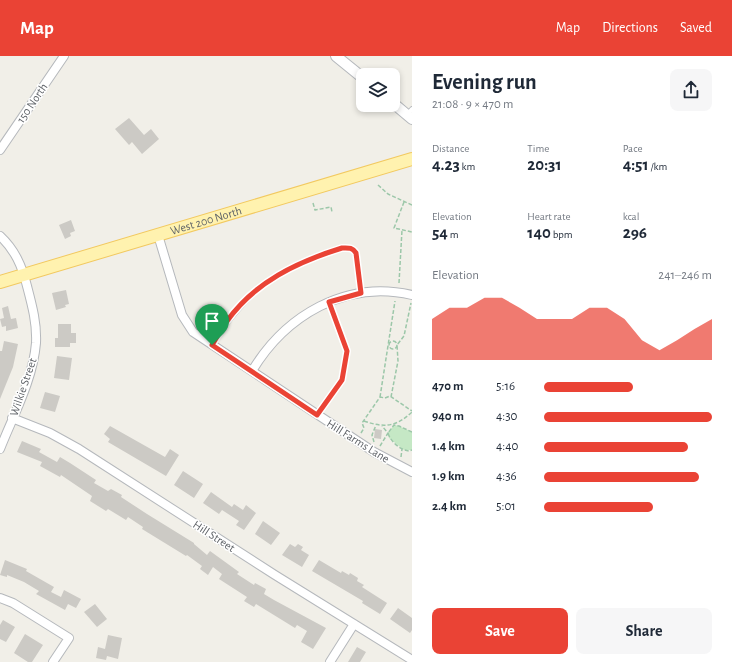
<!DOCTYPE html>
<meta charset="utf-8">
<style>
:root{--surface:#fff;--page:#f6f6f7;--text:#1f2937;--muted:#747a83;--accent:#ea4335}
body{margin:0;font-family:"Alegreya Sans",sans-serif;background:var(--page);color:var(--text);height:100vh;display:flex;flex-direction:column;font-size:15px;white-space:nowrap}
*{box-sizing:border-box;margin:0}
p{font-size:13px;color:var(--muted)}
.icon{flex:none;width:22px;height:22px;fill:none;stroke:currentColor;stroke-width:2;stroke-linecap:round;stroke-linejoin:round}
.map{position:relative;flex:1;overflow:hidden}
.side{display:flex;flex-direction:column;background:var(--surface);width:320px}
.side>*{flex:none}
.controls{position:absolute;left:356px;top:12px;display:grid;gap:8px}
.controls a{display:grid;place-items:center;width:44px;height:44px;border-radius:8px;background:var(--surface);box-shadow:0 2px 6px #0003;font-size:20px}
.pin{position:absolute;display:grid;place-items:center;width:34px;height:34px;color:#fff;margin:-41px -17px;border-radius:50% 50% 50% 0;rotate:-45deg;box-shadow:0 0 4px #0007}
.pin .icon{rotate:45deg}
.round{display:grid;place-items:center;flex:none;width:42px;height:42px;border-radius:8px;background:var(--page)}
.headline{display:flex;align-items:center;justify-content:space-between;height:68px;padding:0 20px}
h1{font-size:22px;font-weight:600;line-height:30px}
.stats{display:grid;grid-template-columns:repeat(3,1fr);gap:6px;height:68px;padding:4px 20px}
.stats div{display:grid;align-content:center}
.stats b{font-size:17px;font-weight:600}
.stats small{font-size:11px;font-weight:400}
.stats p{font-size:11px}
.chart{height:112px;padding:8px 20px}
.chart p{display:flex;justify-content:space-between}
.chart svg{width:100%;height:72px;margin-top:4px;fill:var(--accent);opacity:.7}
.action{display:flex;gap:8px;margin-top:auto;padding:8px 20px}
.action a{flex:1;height:46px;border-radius:8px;background:var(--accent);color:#fff;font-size:16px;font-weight:600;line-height:46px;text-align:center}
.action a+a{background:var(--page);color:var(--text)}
ul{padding:0 20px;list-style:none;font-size:13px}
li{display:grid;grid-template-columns:64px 48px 1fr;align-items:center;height:30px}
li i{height:10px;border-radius:5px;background:var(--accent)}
header{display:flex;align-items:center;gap:24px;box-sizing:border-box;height:56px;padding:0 20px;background:var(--accent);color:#fff}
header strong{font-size:19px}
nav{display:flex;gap:22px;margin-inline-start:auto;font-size:14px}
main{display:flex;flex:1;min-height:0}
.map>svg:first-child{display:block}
.green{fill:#c5e8c5}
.building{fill:#cccac5}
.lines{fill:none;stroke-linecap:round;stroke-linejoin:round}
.service-casing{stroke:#b5b8bc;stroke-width:5.5}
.minor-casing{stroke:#b5b8bc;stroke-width:10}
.tertiary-casing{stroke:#b5b8bc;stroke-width:12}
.primary-casing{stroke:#f2c960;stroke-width:14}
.path{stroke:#9cc7a9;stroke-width:1.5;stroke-dasharray:4 2;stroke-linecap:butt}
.service{stroke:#fff;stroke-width:4}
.minor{stroke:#fff;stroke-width:8}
.tertiary{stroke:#fff;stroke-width:10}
.primary{stroke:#fff2af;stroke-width:12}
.route-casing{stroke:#fff;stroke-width:8}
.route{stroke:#ea4335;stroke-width:5}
.labels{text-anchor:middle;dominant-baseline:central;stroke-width:3;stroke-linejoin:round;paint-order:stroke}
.street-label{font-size:12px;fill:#5f6368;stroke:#fff}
</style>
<header>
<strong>Map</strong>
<nav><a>Map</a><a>Directions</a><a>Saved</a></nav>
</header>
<main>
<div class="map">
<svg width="412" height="606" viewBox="0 0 412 606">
<rect width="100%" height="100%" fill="#f1efe8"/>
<!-- green -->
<path class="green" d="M 394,369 L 399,370 L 412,376 L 412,394 L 404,394 L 389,382 L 388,377 Z"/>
<!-- building -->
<path class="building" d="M 129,62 L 144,79 L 151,73 L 159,83 L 142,98 L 132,86 L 129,89 L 115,73 Z
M 71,164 L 75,175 L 70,177 L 71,180 L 65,183 L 59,169 Z
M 66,234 L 69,248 L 65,249 L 66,251 L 56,254 L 52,237 Z
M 8,250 L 11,263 L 16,262 L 18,272 L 6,275 L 6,270 L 2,271 L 0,263 L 4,262 L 2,252 Z
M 58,268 L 71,268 L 71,277 L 76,277 L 76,287 L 70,287 L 70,291 L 55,291 L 55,282 L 58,282 Z
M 4,285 L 18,288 L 13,311 L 0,343 L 0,295 L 2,295 Z
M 57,300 L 72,302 L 69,324 L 54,322 Z
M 45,336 L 60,340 L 55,356 L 40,352 Z
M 110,370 L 165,401 L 170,393 L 179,399 L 166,420 L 108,386 L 110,383 L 104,378 Z
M 375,373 L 382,374 L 381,383 L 374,382 Z
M 22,385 L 41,393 L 39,396 L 57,406 L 60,401 L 70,407 L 96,424 L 94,427 L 108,435 L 111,433 L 122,439 L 121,441 L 147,458 L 194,487 L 194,488 L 207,499 L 210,495 L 239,516 L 237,518 L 254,529 L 255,527 L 266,533 L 264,538 L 274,544 L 326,572 L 313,593 L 301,586 L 307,575 L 297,569 L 295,572 L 256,548 L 254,551 L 244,545 L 247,541 L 219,523 L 222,518 L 213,511 L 208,519 L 200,513 L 202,510 L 187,499 L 186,500 L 142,473 L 143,471 L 128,461 L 126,464 L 108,453 L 106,455 L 90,445 L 92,440 L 61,419 L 60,421 L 40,410 L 42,406 L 17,396 Z
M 183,415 L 203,428 L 194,442 L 174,429 Z
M 211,436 L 232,451 L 234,448 L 243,454 L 246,449 L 256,457 L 244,474 L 236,469 L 239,465 L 222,454 L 219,458 L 203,447 Z
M 263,465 L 280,477 L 271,489 L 255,478 Z
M 290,488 L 295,491 L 298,488 L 303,491 L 301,494 L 309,499 L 302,511 L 282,499 Z
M 5,504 L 27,513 L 26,515 L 54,531 L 51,536 L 61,541 L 64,534 L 81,543 L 76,552 L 68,548 L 65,554 L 36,538 L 39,535 L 24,526 L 7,519 L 7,521 L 0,519 Z
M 319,504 L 341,517 L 342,515 L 349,519 L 350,517 L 358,522 L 357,525 L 364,529 L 362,531 L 387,547 L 380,558 L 362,547 L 363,545 L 312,515 Z
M 95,548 L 107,563 L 97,571 L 84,556 Z
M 398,552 L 412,562 L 412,574 L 410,577 L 390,563 Z
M 3,564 L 15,571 L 6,586 L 0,583 L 0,569 Z
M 25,578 L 43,589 L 32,606 L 28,606 L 14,597 Z
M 108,579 L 122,582 L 118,603 L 107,600 L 106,604 L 96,602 L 98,591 L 105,593 Z
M 357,591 L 366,596 L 360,606 L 348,606 Z"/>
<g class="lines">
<defs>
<path id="service" d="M 407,59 L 412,53
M 211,289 C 242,244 270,214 324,198 C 334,195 344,190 354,194 L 357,204 L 361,237
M 317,359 L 342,324 L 347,295 L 329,246"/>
<path id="minor" d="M 0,94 L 64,0
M 158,179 L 182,259 L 193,276 L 374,396 L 412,416
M 0,180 C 15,194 22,210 27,230 C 32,249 37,267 36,287 C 33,324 13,360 0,393
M 252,315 C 285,260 346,223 412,239
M 12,362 L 50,377 L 79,393 L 275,519 L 412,604
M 0,542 L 13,547 L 69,582 L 53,606
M 330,606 L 354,568"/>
<path id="tertiary" d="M 336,0 L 363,22
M 393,47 L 412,63"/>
<g id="primary">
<path id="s1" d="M 0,226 L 412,103"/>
</g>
</defs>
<!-- service casing -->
<use href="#service" class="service-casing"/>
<!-- minor casing -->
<use href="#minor" class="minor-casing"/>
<!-- tertiary casing -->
<use href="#tertiary" class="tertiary-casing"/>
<!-- primary casing -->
<use href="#primary" class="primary-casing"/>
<!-- path -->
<path class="path" d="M 378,129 L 388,138 L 412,149
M 404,146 L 394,172 L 412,176
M 313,147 L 315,154 L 331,151 L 332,156
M 399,227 L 402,174
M389 289a4 4 0 1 1 8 0a4 4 0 1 1-8 0Z
M 380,341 L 395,245
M 391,341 L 398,305 L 397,289 L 404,280 L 411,247
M 364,365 C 384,372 396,371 412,356
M 412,376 L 399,370 L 394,369 L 388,377 C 390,385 400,394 409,395 L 412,394
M 361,377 L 364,372 L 362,367 L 380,341 L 385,342 L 390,340 L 412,355
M 374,386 L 372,379 L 376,369
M 380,390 L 388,377 L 382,370
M 401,401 L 402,393"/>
<!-- service -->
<use href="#service" class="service"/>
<!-- minor -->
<use href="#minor" class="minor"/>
<!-- tertiary -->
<use href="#tertiary" class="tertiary"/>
<!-- primary -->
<use href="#primary" class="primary"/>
</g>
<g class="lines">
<defs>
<path id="route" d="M 342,192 C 348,192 352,191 356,197 L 361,237 L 329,246 L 347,295 L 342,324 L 317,359 L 212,289 C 217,281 221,273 227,265 C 255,226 297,206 342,192 Z"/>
</defs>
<!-- route casing -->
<use href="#route" class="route-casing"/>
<!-- route -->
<use href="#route" class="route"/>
</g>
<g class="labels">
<!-- street labels -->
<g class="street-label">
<text transform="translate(32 47) rotate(-56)">150 North</text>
<text stroke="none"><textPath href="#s1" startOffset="215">West 200 North</textPath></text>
<text transform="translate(23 331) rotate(-71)">Wilkie Street</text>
<text transform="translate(358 385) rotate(32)">Hill Farms Lane</text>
<text transform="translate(214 480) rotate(33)">Hill Street</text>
</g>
</g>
</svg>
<div class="controls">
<a><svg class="icon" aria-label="layers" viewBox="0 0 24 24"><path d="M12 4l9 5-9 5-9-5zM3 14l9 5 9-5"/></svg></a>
</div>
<div class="pin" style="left:212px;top:289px;background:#1e9e55"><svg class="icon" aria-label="arrive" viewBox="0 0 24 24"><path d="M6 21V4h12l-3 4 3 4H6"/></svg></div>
</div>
<section class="side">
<div class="headline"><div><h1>Evening run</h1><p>21:08 · 9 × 470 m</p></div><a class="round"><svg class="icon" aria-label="share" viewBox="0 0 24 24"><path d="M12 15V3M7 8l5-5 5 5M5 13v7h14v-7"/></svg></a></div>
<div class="stats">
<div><p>Distance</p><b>4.23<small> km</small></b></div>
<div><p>Time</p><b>20:31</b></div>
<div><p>Pace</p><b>4:51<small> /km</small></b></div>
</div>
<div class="stats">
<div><p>Elevation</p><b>54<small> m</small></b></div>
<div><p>Heart rate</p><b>140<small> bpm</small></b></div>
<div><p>kcal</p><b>296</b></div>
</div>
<div class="chart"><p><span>Elevation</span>241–246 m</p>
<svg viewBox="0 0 160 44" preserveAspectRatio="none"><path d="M0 44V19L10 12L20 12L30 6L40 6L50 12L60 19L70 19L80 19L90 12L100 12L110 19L120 32L130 38L140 32L150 25L160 19V44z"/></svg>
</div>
<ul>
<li><b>470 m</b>5:16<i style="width:53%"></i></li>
<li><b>940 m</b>4:30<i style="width:100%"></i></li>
<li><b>1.4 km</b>4:40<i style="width:86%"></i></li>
<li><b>1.9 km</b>4:36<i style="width:92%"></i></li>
<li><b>2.4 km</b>5:01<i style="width:65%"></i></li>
</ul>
<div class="action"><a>Save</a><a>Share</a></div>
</section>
</main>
